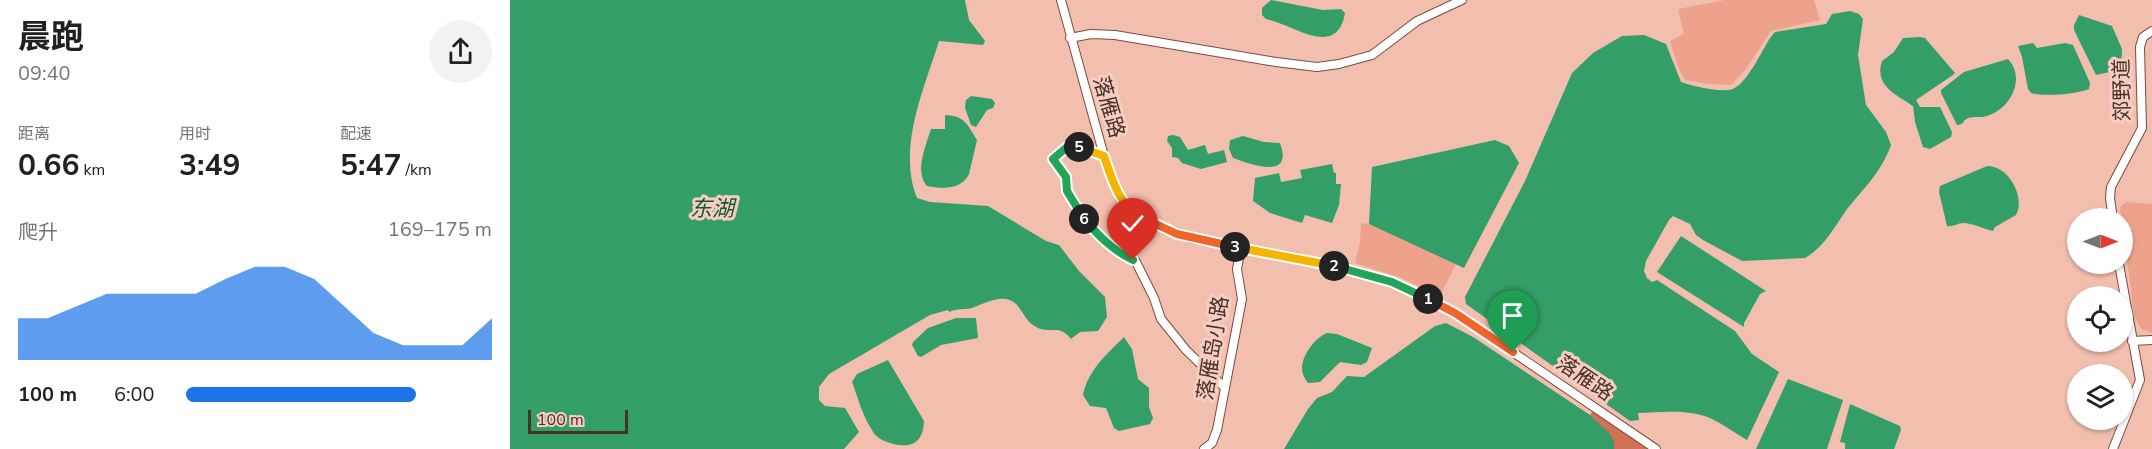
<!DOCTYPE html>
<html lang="zh">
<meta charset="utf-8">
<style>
:root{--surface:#fff;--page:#f2f2f2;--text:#202124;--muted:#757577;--accent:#1a73e8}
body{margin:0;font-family:"Nunito Sans","Noto Sans SC",sans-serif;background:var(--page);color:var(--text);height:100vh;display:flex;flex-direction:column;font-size:22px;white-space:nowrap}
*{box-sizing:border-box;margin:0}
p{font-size:20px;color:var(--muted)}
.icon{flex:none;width:33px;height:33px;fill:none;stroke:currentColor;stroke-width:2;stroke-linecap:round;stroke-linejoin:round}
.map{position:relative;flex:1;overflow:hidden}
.drawer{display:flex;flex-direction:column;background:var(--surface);width:510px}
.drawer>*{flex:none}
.needle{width:39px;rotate:90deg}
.fabs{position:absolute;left:1557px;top:208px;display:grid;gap:12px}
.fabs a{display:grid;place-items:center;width:66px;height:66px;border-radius:50%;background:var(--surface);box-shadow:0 2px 4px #0004;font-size:30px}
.scale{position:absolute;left:18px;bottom:15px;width:100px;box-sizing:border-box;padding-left:6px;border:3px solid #46312b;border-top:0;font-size:16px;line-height:21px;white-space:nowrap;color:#46312b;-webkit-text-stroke:4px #f8cdc0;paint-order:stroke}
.pin{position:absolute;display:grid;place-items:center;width:51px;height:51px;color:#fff;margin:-62px -26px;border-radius:50% 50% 50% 0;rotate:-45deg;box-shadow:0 0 6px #0007}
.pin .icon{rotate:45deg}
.km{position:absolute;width:30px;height:30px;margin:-15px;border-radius:50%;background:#222;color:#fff;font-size:16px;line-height:30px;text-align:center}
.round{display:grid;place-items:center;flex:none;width:63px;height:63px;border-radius:32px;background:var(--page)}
.summary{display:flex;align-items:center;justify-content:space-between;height:102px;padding:0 18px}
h1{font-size:33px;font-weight:700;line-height:45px}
.stats{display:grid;grid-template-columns:repeat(3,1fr);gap:9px;height:102px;padding:6px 18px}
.stats div{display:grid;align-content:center}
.stats b{font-size:30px;font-weight:700}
.stats small{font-size:16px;font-weight:400}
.stats p{font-size:16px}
.chart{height:168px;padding:12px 18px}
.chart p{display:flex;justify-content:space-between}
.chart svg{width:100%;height:108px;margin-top:6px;fill:var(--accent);opacity:.7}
ul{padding:0 18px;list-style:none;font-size:20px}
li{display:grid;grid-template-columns:96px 72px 1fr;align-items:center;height:45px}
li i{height:15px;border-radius:8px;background:var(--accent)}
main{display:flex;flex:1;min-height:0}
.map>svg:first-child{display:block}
.green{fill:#efa28b}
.forest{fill:#d07155}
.water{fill:#349e69}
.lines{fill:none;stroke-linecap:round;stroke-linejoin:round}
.minor-casing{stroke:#794c3f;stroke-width:10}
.minor{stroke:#fff;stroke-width:8}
.split-1-casing{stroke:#fff;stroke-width:12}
.split-2-casing{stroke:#fff;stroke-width:12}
.split-3-casing{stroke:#fff;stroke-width:12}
.split-4-casing{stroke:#fff;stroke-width:12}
.split-5-casing{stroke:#fff;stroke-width:12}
.split-6-casing{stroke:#fff;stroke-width:12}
.split-7-casing{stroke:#fff;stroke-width:12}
.split-1{stroke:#f0652b;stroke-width:8}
.split-2{stroke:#22a559;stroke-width:8}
.split-3{stroke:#f5b400;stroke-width:8}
.split-4{stroke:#f0652b;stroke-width:8}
.split-5{stroke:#f5b400;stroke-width:8}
.split-6{stroke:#22a559;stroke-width:8}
.split-7{stroke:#22a559;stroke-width:8}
.labels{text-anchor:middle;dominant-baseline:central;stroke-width:6;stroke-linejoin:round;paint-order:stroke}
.street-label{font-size:21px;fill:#46312b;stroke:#f8cdc0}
.water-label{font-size:22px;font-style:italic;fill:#0d5c38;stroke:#f8cdc0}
</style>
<main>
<section class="drawer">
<div class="summary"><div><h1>晨跑</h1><p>09:40</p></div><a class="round"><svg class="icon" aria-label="share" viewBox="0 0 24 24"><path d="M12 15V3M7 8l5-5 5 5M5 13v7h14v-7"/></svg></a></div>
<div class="stats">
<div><p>距离</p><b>0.66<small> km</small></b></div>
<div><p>用时</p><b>3:49</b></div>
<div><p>配速</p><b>5:47<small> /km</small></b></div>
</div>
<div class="chart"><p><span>爬升</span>169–175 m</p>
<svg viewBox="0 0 160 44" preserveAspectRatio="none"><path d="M0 44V27L10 27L20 22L30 17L40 17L50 17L60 17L70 11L80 6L90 6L100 11L110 22L120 33L130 38L140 38L150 38L160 27V44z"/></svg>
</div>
<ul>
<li><b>100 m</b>6:00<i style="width:75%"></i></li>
</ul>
</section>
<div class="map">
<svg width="1642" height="449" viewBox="0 0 1642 449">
<rect width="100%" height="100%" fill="#f2beae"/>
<!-- green -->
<path class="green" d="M 1215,0 L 1304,0 L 1310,20 L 1261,31 L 1236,69 L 1221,85 L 1198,84 L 1175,80 L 1168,67 L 1160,41 L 1174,34 L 1168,9 Z
M 1616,202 L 1642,204 L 1642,333 L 1631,329 L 1624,315 L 1612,219 L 1611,219 L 1610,207 Z
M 851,223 C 877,225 921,252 946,264 L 930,296 L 891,278 L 845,263 L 850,242 Z"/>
<!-- forest -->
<path class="forest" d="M 1084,410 L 1138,449 L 1104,449 L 1104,442 L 1080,415 Z"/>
<!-- water -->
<path class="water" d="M 0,0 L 455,0 L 459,20 L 475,41 L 473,45 L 429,41 C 414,89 387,148 407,198 L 420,202 L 478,206 L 536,241 L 549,245 L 569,271 L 595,297 L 597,317 L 588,331 L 570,332 L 561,339 C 549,324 543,334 528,328 C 516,323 514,312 506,304 C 494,292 474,304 462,308 C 454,310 448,308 439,312 L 438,310 L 420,315 L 319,374 L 309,387 L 309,400 L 315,406 L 335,408 L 349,432 L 334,449 L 0,449 Z
M 761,0 L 813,10 L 831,9 L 835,13 C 827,60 783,24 756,19 L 752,15 L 752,8 Z
M 1340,11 L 1349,14 L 1353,19 L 1348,55 L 1356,105 L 1376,132 L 1381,145 C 1370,175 1353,188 1335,212 C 1324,228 1313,248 1295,258 L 1232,261 L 1193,240 L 1186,235 L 1180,224 L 1163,216 L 1159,220 L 1136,261 L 1134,271 L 1137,278 L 1142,282 L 1147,280 L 1225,331 L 1242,354 L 1269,372 L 1237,440 C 1225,433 1213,424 1200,418 C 1178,409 1152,412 1128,413 L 1129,420 L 1120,421 L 956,304 L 955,297 L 1015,181 L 1062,73 L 1083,53 L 1112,36 L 1134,35 L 1156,44 L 1171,82 C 1182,86 1212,93 1223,89 C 1237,83 1252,51 1260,38 L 1265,32 L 1316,24 L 1322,14 Z
M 1569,15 L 1602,26 L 1612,49 L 1611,69 L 1609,70 L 1586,75 L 1564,30 L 1564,25 Z
M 1410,37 L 1415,38 L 1445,73 L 1443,75 L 1406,100 L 1410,107 L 1430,107 L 1442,132 L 1441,137 L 1420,149 L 1413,147 L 1405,122 L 1403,106 C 1386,94 1364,86 1372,61 L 1384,52 L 1393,38 Z
M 1523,43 L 1527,48 L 1555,43 L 1563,45 L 1580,83 L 1579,89 C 1568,94 1533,97 1521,93 L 1518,89 L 1512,57 L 1508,46 Z
M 1498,59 C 1516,78 1501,109 1477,116 C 1472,118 1464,116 1458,118 C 1452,121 1454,125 1447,125 L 1431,93 L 1431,90 L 1454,72 Z
M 461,96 L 482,99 L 485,103 L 483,108 L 477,110 L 466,127 L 461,125 L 455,108 L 456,100 Z
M 435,115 C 455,116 457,124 467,140 L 459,174 C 451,190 433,189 417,186 C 404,172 416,145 421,129 L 435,129 Z
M 663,135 L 670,137 L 678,150 L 695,145 L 698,154 L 714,150 L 717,162 L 691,169 L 672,163 L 668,158 L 662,157 L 662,148 L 657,141 L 658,136 Z
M 733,136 L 754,142 L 770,143 C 784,181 740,164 723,158 L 719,149 L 720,140 Z
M 985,140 L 999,146 L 1009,163 L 954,268 L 859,224 L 862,167 Z
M 822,164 L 824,173 L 826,173 L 826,184 L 831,184 L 829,205 L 822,223 L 795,215 L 792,223 L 760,213 L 743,201 L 745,178 L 769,173 L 771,182 L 792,178 L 790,170 Z
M 1477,166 C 1498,165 1516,197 1506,215 L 1485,227 L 1483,231 C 1473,229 1464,223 1452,223 C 1446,224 1443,227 1437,226 L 1429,192 L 1430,186 Z
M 1171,236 L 1256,291 L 1250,294 L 1234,323 L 1234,327 L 1147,272 Z
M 446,318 L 466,318 L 468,338 L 431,345 L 411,357 L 408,356 L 402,345 L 403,342 L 418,328 Z
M 936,323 L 963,337 L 1080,415 L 1100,434 L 1104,442 L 1104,449 L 774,449 L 798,409 L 807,398 L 822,392 L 837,376 L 854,377 L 925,326 Z
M 817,333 L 827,334 L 862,348 L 857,362 L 851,365 L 830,362 L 810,382 L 798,383 C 796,380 794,378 793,374 C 788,360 804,338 817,333 Z
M 614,337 L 622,349 L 628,379 L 639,388 L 639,407 L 643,418 L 640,424 L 609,431 L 604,428 L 596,408 L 580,406 L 573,395 C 578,370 597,354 614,337 Z
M 378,360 L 414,421 C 413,449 394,449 372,440 C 368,437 364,435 362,430 C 353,417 348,398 342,382 L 347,374 Z
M 1278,379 L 1333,400 L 1317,449 L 1246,449 Z
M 1340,404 L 1390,426 L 1391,430 L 1384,449 L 1335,449 L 1335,443 L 1330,442 Z"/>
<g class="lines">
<defs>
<path id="minor" d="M 551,0 L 594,156 L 610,198 L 625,214 L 656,230 L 680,238 L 788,258 L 882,282 L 945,313 L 1146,449
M 560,38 L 581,34 L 605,35 L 766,62 L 807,67 L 829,64 L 862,55 L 907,21 L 952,0
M 594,156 L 562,146 L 557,147 L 543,159 L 556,177 L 557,191 L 573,217 L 594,241 L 626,262 L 644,298 L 651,319 L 676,350 L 715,388
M 1603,219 L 1600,198 L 1601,187 L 1632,128 L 1630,47 L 1633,37 L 1642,31
M 1622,341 L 1642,340
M 694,449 L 702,443 L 707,430 L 732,299 L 727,269 L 731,248
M 1603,449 L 1630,380 L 1609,264"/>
</defs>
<!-- minor casing -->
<use href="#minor" class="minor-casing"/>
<!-- minor -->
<use href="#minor" class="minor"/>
</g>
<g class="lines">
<defs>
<path id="split-1" d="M 918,299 L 945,313 L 1003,352"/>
<path id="split-2" d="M 824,266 L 882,282 L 918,299"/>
<path id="split-3" d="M 725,247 L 824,266"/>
<path id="split-4" d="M 631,217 L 667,234 L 725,247"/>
<path id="split-5" d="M 569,147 L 594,156 C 602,179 608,204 631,217"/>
<path id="split-6" d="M 569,147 L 557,147 L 543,159 L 556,177 L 557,191 L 574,219"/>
<path id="split-7" d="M 574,219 C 589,236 602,250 623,260"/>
</defs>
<!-- split-1 casing -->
<use href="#split-1" class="split-1-casing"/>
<!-- split-2 casing -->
<use href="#split-2" class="split-2-casing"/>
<!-- split-3 casing -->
<use href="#split-3" class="split-3-casing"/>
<!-- split-4 casing -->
<use href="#split-4" class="split-4-casing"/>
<!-- split-5 casing -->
<use href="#split-5" class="split-5-casing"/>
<!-- split-6 casing -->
<use href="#split-6" class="split-6-casing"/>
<!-- split-7 casing -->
<use href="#split-7" class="split-7-casing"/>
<!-- split-1 -->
<use href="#split-1" class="split-1"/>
<!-- split-2 -->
<use href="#split-2" class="split-2"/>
<!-- split-3 -->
<use href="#split-3" class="split-3"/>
<!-- split-4 -->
<use href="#split-4" class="split-4"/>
<!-- split-5 -->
<use href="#split-5" class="split-5"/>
<!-- split-6 -->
<use href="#split-6" class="split-6"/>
<!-- split-7 -->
<use href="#split-7" class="split-7"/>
</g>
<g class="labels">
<!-- street labels -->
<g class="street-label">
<text transform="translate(1612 90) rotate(-91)">郊野道</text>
<text transform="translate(599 107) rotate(74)">落雁路</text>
<text transform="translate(703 348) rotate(-81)">落雁岛小路</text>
<text transform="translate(1075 378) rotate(34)">落雁路</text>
</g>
<!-- water labels -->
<g class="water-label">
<text x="202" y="209">东湖</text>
</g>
</g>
</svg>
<div class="fabs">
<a><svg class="needle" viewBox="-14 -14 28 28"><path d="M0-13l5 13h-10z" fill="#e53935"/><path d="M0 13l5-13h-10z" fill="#757577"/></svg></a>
<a><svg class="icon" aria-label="locate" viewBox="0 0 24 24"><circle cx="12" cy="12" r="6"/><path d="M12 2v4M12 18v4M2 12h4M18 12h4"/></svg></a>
<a><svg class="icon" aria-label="layers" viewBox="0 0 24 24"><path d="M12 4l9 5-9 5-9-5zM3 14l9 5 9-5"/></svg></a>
</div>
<div class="scale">100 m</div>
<div class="pin" style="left:1003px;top:352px;background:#1e9e55"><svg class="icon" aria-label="arrive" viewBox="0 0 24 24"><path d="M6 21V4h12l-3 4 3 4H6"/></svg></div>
<div class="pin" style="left:623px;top:260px;background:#d93025"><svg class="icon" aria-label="check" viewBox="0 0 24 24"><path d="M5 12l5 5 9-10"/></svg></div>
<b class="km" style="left:918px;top:299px">1</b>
<b class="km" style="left:824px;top:266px">2</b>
<b class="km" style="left:725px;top:247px">3</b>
<b class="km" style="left:569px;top:147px">5</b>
<b class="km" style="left:574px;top:219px">6</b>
</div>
</main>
